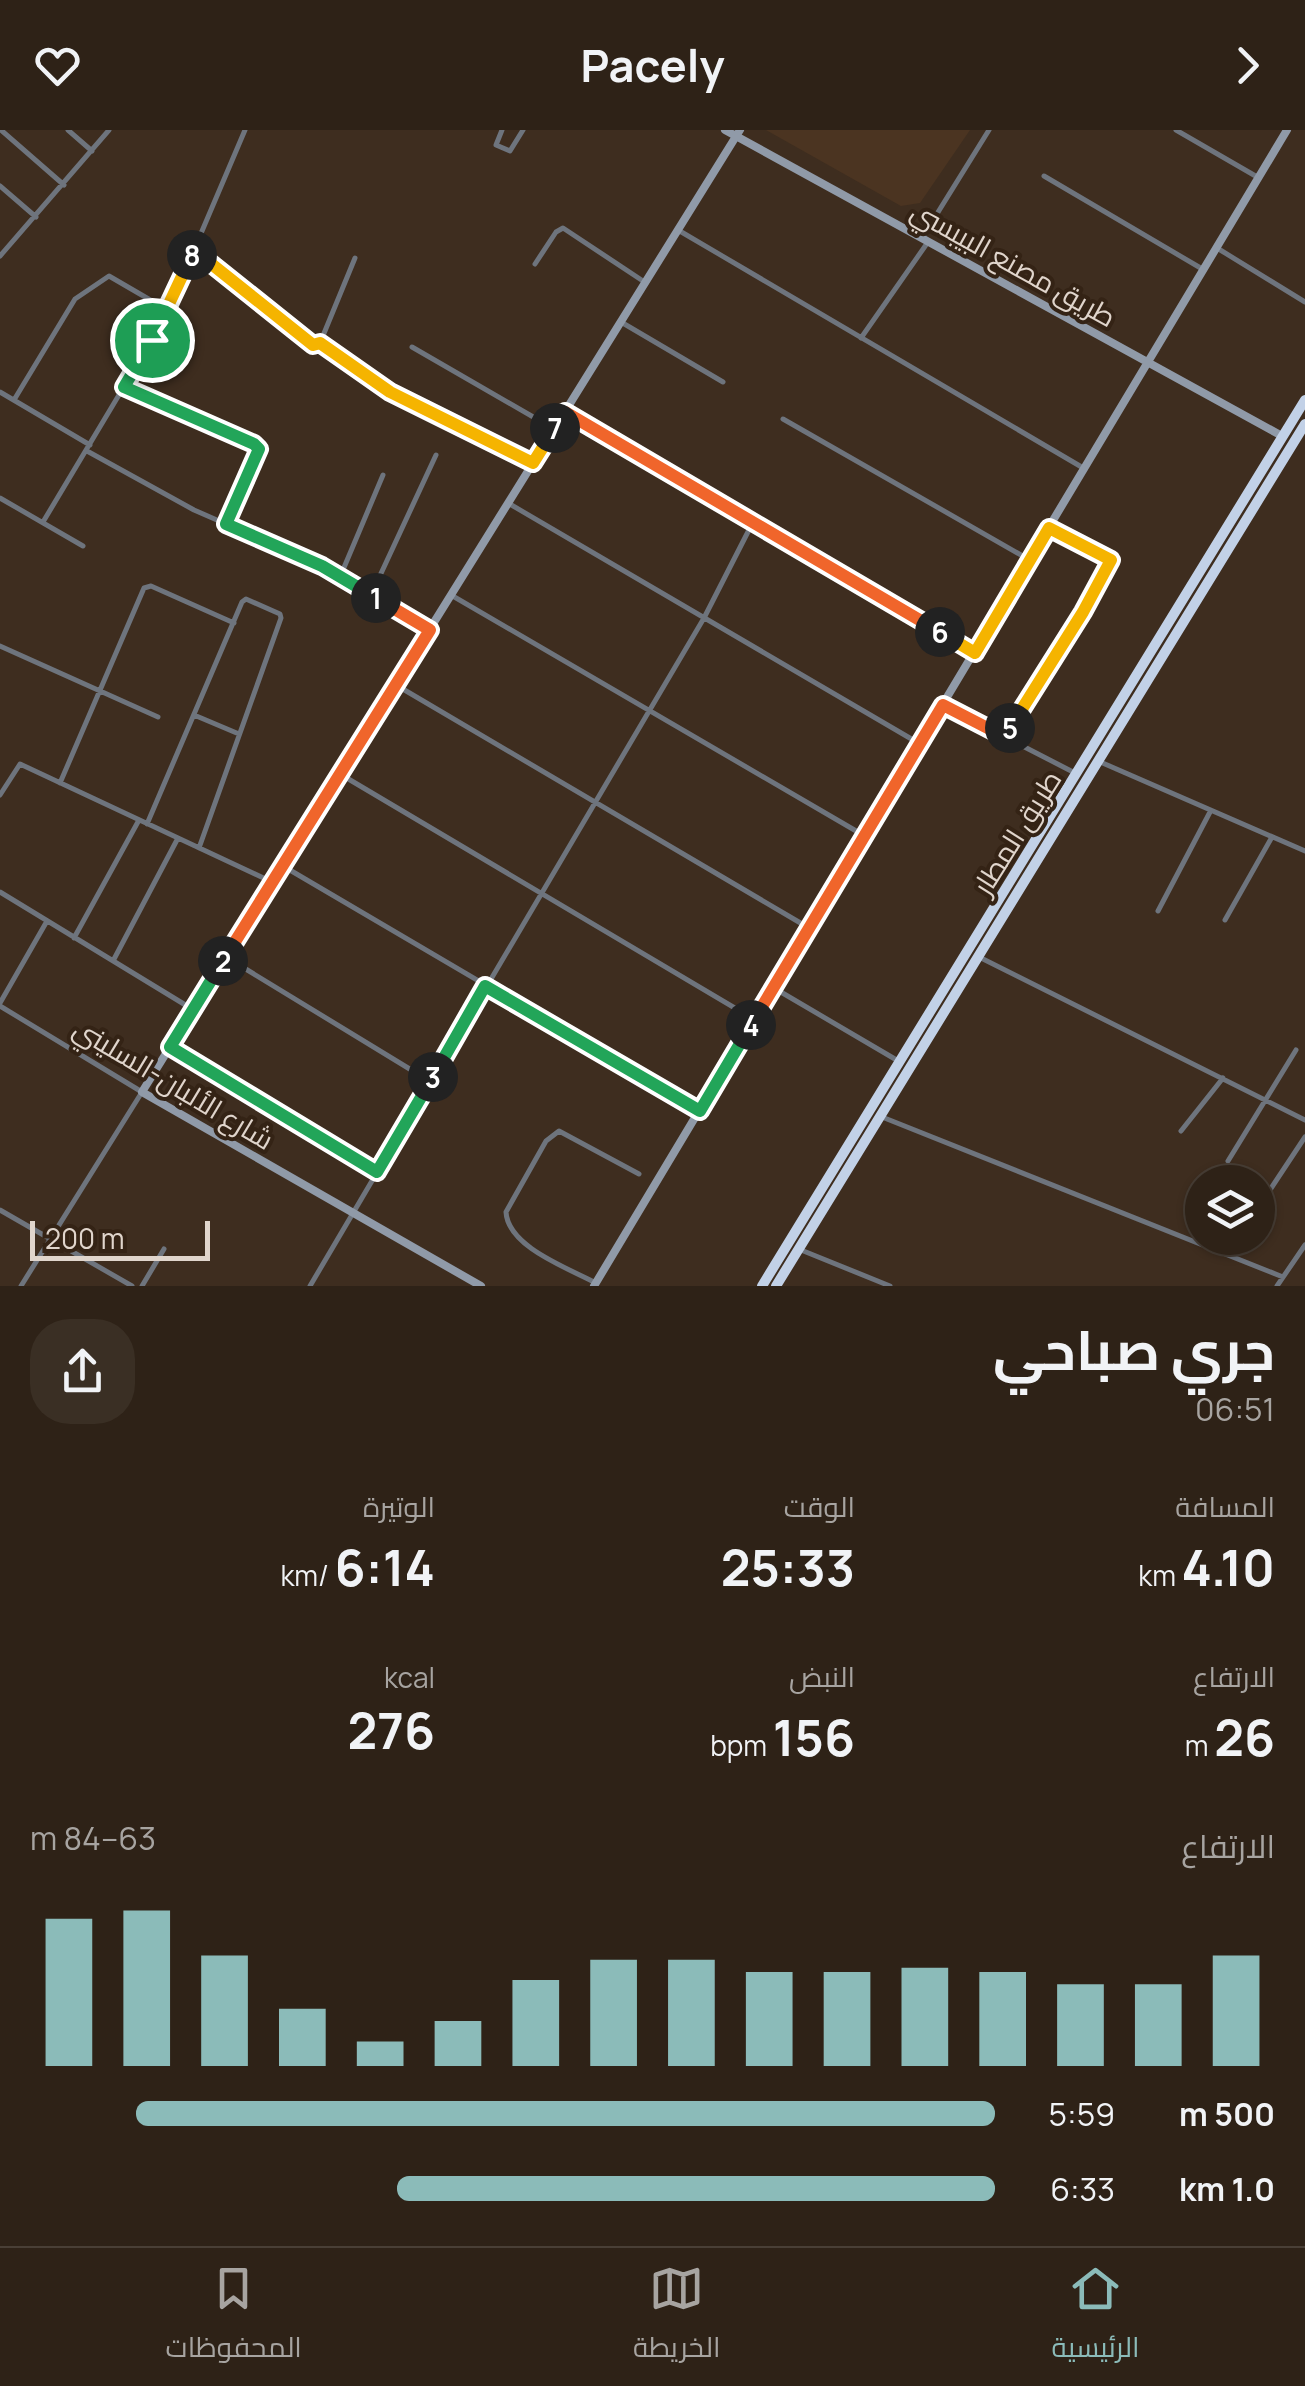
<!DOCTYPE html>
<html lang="ar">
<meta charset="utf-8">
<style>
:root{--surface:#2e2217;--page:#3a2f24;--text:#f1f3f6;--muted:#a7a4a1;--line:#493f36;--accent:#8bbbb9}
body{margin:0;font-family:Manrope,Cairo,sans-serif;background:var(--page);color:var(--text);direction:rtl;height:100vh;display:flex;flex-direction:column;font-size:38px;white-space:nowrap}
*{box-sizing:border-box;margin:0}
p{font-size:32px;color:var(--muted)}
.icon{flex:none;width:55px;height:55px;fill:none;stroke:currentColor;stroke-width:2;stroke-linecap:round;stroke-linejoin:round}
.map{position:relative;height:1156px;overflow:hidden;direction:ltr}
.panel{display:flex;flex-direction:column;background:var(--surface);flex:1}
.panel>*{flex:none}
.fabs{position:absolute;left:1185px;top:1035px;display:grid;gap:20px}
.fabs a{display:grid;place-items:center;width:90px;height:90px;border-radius:50%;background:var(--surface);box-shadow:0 2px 8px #0004,0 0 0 2px var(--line);font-size:50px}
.scale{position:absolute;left:30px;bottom:25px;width:180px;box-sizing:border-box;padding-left:10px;border:5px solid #e0d5cc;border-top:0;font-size:28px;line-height:35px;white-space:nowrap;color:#e0d5cc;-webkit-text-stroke:8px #342315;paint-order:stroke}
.pin{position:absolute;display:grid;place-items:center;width:85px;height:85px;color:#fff;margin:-42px;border:5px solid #fff;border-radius:50%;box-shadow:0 2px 10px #0007}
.km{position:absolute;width:50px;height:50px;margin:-25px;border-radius:50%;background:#222;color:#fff;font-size:28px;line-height:50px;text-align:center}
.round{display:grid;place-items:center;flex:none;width:105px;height:105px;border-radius:40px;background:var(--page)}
.overview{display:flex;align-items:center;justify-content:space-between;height:170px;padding:0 30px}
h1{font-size:55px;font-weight:700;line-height:75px}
.metrics{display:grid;grid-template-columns:repeat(3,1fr);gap:15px;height:170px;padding:10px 30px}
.metrics div{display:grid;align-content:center}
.metrics b{font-size:50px;font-weight:700}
.metrics small{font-size:28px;font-weight:400}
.metrics p{font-size:28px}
.chart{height:280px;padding:20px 30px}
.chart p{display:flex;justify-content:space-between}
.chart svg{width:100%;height:180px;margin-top:10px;stroke:var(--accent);stroke-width:6}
ul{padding:0 30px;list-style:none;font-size:32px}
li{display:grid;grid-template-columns:160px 120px 1fr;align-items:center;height:75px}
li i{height:25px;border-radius:12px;background:var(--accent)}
header{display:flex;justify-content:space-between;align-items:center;height:130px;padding:0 30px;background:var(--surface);font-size:45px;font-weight:700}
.menu{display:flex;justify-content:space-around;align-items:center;height:140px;border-top:2px solid var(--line);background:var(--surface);font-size:28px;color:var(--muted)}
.menu a{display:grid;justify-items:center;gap:5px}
.menu .selected{color:var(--accent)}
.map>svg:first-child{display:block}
.built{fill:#4b3421}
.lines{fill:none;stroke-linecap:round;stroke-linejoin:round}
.street{stroke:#6e747d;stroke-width:5}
.secondary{stroke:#909aa8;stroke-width:8}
.highway{stroke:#c2d1e7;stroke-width:10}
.split-1-casing{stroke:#fff;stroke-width:20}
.split-2-casing{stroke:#fff;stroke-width:20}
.split-3-casing{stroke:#fff;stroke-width:20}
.split-4-casing{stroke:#fff;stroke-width:20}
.split-5-casing{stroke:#fff;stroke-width:20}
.split-6-casing{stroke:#fff;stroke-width:20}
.split-7-casing{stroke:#fff;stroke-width:20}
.split-8-casing{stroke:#fff;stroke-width:20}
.split-9-casing{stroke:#fff;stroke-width:20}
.split-1{stroke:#22a559;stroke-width:12}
.split-2{stroke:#f0652b;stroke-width:12}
.split-3{stroke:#22a559;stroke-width:12}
.split-4{stroke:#22a559;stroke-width:12}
.split-5{stroke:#f0652b;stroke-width:12}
.split-6{stroke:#f5b400;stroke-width:12}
.split-7{stroke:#f0652b;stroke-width:12}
.split-8{stroke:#f5b400;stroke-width:12}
.split-9{stroke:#f5b400;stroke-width:12}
.labels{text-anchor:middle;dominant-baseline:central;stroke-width:8;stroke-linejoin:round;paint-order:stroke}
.street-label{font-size:28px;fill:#e0d5cc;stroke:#342315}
</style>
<header><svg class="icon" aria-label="forward" viewBox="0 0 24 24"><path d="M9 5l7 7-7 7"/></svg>Pacely<svg class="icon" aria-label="heart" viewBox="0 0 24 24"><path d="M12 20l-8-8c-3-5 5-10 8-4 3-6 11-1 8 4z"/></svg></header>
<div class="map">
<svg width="1305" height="1156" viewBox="0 0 1305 1156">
<rect width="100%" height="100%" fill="#3e2d1f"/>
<!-- built -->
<path class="built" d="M 766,0 L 970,0 L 920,73 L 901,76 Z"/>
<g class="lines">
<!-- street -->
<path class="street" d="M 1,0 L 64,55
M 68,0 L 92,21
M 502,0 L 496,15 L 510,21 L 523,0
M 1176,0 L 1259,48
M 1044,46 L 1204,140
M 0,56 L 36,87
M 678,100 L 1085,339
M 922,108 L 989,0
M 1217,118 L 1305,172
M 194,120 L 313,215 L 320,213
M 0,126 L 109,0
M 355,128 L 320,213 L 390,261 L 533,333
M 535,134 L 556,102 L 563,98 L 646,153
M 621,192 L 723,252
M 861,208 L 928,112
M 412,217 L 554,299
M 124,257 L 258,317 L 226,394
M 0,262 L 90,315
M 14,270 L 75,169 L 109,146 L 152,171 L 153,207
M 565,282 L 973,521
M 783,289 L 1028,429
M 87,321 L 194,380 L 322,436 L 430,500
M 0,368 L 83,416
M 508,373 L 920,614
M 43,392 L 165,188 L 245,0
M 340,447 L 383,345
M 371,465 L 436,325
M 451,465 L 863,705
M 0,516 L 158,587
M 396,555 L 809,798
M 943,575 L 1075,643
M 194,585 L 239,604
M 1005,607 L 1112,433 L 1110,429 L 1049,398
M 1098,631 L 1305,721
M 340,644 L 755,890
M 60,653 L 144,458 L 151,456 L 234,493
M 0,665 L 20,634 L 272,752
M 147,694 L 242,472 L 246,469 L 280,484 L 281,488 L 199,718
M 283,736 L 700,981
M 0,762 L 192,879
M 1158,781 L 1210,682
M 1225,790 L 1272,707
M 74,808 L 139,690
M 226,827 L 431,952
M 981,828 L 1305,990
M 113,831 L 178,708
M 774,858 L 900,932
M 0,873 L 47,791
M 0,876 L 142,962 L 21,1156
M 170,917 L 377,1042
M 882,987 L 1283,1147
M 1181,1001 L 1223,948
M 1228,1031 L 1296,920
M 1260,1075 L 1305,1007
M 0,1080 L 132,1156
M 801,1120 L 890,1156
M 596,1153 C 568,1138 508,1117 506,1082 L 546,1011 L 559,1001 L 639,1044
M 142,1156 L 164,1119
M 310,1156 L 704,488 L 753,392
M 1277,1156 L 1305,1115"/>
<!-- secondary -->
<path class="secondary" d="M 725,0 L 1282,306
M 481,1156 L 142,962 L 740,0
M 594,1156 L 1287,0"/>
<!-- highway -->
<path class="highway" d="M 762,1156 L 1305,270
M 776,1156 L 1305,294"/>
</g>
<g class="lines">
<defs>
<path id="split-1" d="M 152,210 L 124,257 L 254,314 L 259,319 L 226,394 L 322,436 L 376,468"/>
<path id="split-2" d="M 223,831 L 430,500 L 376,468"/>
<path id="split-3" d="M 223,831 L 170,917 L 377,1042 L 433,947"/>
<path id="split-4" d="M 433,947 L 485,856 L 700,981 L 751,895"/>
<path id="split-5" d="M 751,895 L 943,575 L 1005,607 L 1010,598"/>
<path id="split-6" d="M 940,502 L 975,523 L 1049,398 L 1111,430 L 1083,482 L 1010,598"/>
<path id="split-7" d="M 555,298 L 565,282 L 940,502"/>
<path id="split-8" d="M 192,125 L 194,120 L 313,215 L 320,213 L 390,262 L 533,333 L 555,298"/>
<path id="split-9" d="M 152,210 L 192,125"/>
</defs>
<!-- split-1 casing -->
<use href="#split-1" class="split-1-casing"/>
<!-- split-2 casing -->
<use href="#split-2" class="split-2-casing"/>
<!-- split-3 casing -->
<use href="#split-3" class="split-3-casing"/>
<!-- split-4 casing -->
<use href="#split-4" class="split-4-casing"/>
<!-- split-5 casing -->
<use href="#split-5" class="split-5-casing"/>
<!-- split-6 casing -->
<use href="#split-6" class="split-6-casing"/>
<!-- split-7 casing -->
<use href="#split-7" class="split-7-casing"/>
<!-- split-8 casing -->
<use href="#split-8" class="split-8-casing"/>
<!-- split-9 casing -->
<use href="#split-9" class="split-9-casing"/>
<!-- split-1 -->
<use href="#split-1" class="split-1"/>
<!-- split-2 -->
<use href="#split-2" class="split-2"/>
<!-- split-3 -->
<use href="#split-3" class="split-3"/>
<!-- split-4 -->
<use href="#split-4" class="split-4"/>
<!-- split-5 -->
<use href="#split-5" class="split-5"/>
<!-- split-6 -->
<use href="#split-6" class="split-6"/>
<!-- split-7 -->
<use href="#split-7" class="split-7"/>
<!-- split-8 -->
<use href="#split-8" class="split-8"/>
<!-- split-9 -->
<use href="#split-9" class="split-9"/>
</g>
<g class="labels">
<!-- street labels -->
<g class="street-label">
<text transform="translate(1014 133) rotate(29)">طريق مصنع البيبسي</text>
<text transform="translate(1016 702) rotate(-58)">طريق المطار</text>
<text transform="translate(174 953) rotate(31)">شارع الألبان-السليني</text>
</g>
</g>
</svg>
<div class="fabs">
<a><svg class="icon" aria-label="layers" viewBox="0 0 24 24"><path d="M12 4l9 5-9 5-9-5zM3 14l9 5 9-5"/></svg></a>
</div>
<div class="scale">200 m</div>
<div class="pin" style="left:152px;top:210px;background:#1e9e55"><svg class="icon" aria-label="arrive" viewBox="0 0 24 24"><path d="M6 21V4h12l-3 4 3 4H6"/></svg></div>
<b class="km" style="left:376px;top:468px">1</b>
<b class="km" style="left:223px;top:831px">2</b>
<b class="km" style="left:433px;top:947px">3</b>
<b class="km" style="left:751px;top:895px">4</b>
<b class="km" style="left:1010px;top:598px">5</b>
<b class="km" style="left:940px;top:502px">6</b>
<b class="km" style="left:555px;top:298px">7</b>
<b class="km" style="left:192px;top:125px">8</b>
</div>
<section class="panel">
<div class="overview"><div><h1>جري صباحي</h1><p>06:51</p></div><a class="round"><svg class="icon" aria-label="share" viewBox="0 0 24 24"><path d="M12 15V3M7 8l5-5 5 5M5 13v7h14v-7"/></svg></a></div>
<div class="metrics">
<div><p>المسافة</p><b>4.10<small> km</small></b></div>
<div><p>الوقت</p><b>25:33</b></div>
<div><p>الوتيرة</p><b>6:14<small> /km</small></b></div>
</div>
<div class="metrics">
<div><p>الارتفاع</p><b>26<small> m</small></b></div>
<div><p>النبض</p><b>156<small> bpm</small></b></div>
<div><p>kcal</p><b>276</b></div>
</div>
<div class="chart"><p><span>الارتفاع</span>63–84 m</p>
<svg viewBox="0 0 160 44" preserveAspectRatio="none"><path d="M5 44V8M15 44V6M25 44V17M35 44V30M45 44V38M55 44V33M65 44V23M75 44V18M85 44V18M95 44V21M105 44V21M115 44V20M125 44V21M135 44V24M145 44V24M155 44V17"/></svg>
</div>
<ul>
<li><b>500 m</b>5:59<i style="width:89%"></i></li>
<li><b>1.0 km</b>6:33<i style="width:62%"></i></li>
</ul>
</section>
<nav class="menu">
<a class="selected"><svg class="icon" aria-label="home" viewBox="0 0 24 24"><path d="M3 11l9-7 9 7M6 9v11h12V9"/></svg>الرئيسية</a>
<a><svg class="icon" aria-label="map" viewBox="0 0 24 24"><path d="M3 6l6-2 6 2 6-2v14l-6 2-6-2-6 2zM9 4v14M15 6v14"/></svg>الخريطة</a>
<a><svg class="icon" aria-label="saved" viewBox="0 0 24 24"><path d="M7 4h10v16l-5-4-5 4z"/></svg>المحفوظات</a>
</nav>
